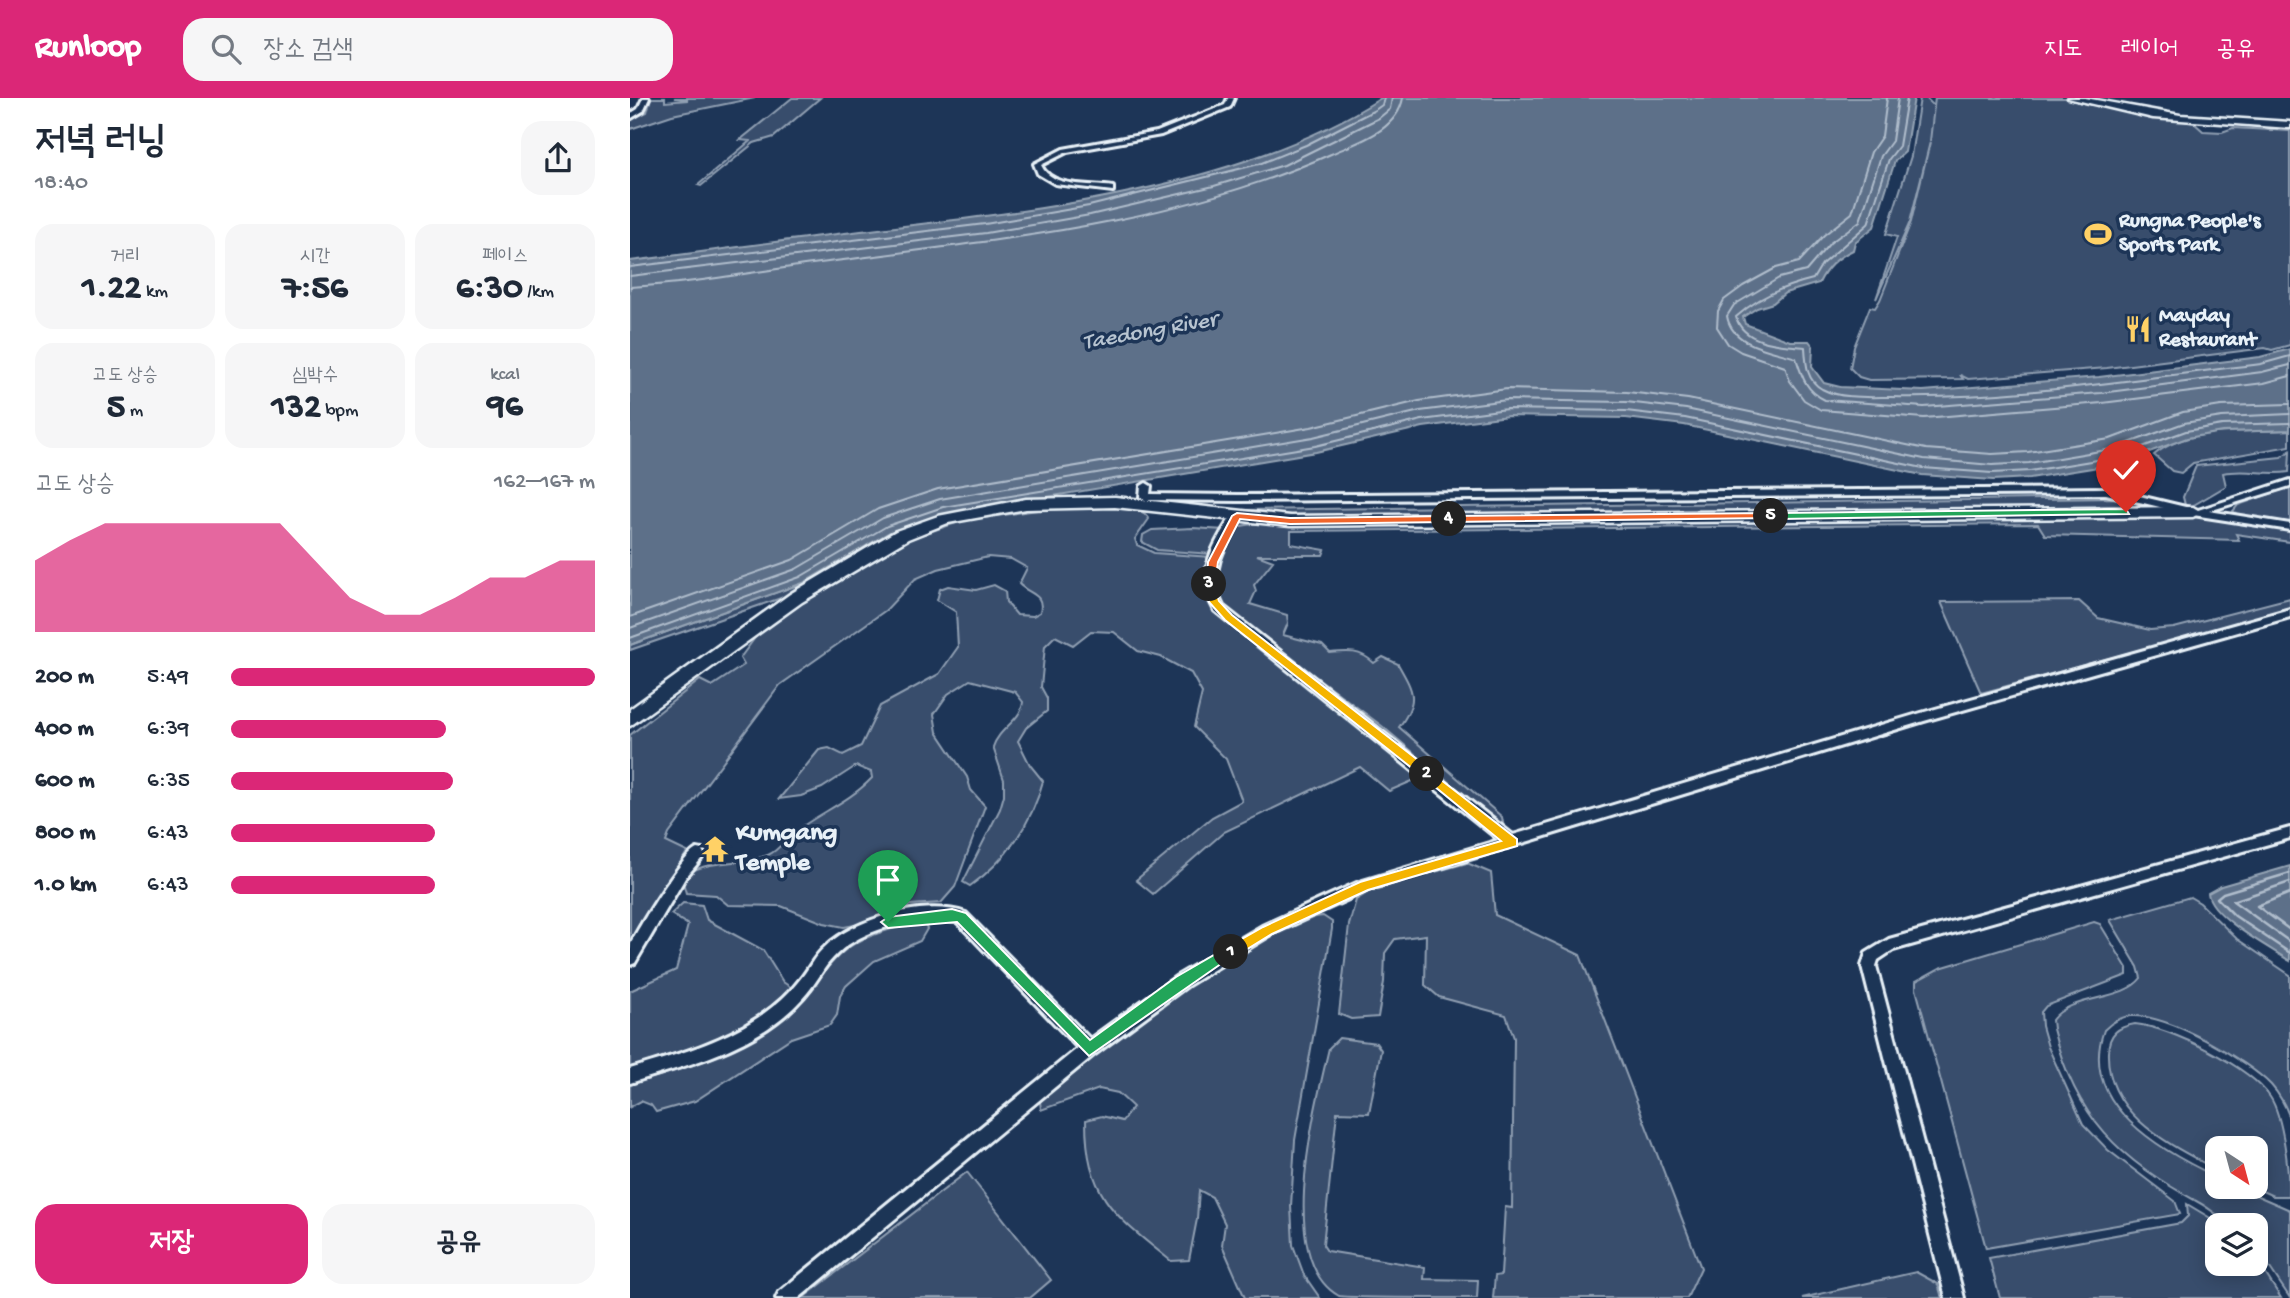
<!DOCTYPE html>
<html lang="ko">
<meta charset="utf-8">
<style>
:root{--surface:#fff;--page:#f6f6f7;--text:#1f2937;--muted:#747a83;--accent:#db2777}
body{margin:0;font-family:"Gochi Hand","Poor Story",sans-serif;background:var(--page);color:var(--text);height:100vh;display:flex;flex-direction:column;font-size:26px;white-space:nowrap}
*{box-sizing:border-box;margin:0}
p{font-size:23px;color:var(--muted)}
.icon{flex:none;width:38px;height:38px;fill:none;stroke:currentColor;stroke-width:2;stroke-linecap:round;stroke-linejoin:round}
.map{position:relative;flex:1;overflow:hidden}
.sheet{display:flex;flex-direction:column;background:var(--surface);width:630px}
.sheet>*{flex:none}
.needle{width:46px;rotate:144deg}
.buttons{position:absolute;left:1575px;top:1038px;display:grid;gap:14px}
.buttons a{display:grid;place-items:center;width:63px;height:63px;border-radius:14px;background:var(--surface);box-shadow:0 4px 18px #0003;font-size:35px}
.pin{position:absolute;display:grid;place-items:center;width:60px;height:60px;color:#fff;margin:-72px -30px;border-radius:50% 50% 50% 0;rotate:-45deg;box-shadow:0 0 7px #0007}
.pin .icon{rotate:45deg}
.km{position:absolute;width:35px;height:35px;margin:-18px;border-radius:50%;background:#222;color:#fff;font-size:19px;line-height:35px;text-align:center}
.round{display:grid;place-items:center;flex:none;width:74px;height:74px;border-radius:21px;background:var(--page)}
.head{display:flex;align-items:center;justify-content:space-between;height:119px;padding:0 35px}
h1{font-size:38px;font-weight:800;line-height:52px}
.metrics{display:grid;grid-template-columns:repeat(3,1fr);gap:10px;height:119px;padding:7px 35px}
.metrics div{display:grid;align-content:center;border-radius:18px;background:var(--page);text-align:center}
.metrics b{font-size:35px;font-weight:800}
.metrics small{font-size:19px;font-weight:400}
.metrics p{font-size:19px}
.chart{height:196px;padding:14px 35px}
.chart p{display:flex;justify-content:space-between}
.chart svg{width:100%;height:126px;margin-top:7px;fill:var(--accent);opacity:.7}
.button{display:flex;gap:14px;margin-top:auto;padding:14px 35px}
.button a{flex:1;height:80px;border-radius:21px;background:var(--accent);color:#fff;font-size:28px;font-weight:800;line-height:80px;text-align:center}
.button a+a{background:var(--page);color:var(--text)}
ul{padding:0 35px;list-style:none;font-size:23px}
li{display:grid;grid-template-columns:112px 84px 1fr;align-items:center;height:52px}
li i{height:18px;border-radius:9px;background:var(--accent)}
header{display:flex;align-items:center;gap:42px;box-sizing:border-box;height:98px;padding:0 35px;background:var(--accent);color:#fff}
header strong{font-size:33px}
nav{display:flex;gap:38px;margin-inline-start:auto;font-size:24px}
.search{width:490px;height:63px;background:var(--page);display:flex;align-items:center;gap:18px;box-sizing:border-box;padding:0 24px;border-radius:21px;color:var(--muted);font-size:26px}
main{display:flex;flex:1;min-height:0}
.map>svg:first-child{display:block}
.green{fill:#374d6c;stroke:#909fb2;stroke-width:2}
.water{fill:#5d7089;stroke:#95a4b5;stroke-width:2}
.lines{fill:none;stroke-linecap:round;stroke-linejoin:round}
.shore-far1{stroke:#b0bdcc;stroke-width:2}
.shore{stroke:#b0bdcc;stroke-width:2.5}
.street-casing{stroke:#e8f1f8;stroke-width:6}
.secondary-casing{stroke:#e8f1f8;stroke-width:5}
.street{fill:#1d3557;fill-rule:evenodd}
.secondary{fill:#1d3557;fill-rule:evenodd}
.split-1{fill:#22a559;stroke:#fff;stroke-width:2}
.split-2{fill:#f5b400;stroke:#fff;stroke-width:2}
.split-3{fill:#f5b400;stroke:#fff;stroke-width:2}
.split-4{fill:#f0652b;stroke:#fff;stroke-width:2}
.split-5{fill:#f0652b;stroke:#fff;stroke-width:2}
.split-6{fill:#22a559;stroke:#fff;stroke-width:2}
.labels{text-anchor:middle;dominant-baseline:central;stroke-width:7;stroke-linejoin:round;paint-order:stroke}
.far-poi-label{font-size:21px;font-weight:bold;fill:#e8f1f8;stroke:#1d3557;text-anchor:start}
.far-water-label{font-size:23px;font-style:italic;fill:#b7c4d1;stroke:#1d3557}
.poi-label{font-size:26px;font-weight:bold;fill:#e8f1f8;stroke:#1d3557;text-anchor:start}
</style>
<header>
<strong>Runloop</strong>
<div class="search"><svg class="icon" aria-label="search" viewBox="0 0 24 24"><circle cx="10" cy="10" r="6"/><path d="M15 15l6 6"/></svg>장소 검색</div>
<nav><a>지도</a><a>레이어</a><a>공유</a></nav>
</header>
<main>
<section class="sheet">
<div class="head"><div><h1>저녁 러닝</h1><p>18:40</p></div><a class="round"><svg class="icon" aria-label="share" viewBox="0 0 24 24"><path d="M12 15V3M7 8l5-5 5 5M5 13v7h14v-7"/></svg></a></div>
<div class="metrics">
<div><p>거리</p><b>1.22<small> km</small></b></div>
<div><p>시간</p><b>7:56</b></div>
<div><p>페이스</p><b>6:30<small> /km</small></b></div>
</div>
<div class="metrics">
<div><p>고도 상승</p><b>5<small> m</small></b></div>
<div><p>심박수</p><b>132<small> bpm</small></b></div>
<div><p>kcal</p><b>96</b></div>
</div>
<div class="chart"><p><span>고도 상승</span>162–167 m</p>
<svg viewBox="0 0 160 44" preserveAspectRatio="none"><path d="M0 44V19L10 12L20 6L30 6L40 6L50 6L60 6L70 6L80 19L90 32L100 38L110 38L120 32L130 25L140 25L150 19L160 19V44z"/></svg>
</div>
<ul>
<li><b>200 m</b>5:49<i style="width:100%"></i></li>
<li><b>400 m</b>6:39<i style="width:59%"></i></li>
<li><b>600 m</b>6:35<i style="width:61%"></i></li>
<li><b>800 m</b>6:43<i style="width:56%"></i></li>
<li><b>1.0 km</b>6:43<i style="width:56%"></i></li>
</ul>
<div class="button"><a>저장</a><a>공유</a></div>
</section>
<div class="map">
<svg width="1660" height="1200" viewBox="0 0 1660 1200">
<rect width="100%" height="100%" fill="#1d3557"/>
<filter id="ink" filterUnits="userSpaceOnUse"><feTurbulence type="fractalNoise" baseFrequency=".0143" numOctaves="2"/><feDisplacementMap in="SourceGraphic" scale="14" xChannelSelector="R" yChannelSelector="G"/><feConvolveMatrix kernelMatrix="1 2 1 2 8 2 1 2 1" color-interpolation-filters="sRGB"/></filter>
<g filter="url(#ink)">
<!-- green -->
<path class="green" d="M 21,0 L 35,0 L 35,4 L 58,2 L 44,0 L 125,0 L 42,17 L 0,31 L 0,22 L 17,14 Z
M 162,0 L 190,0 L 144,39 L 124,45 L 71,88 L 68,87 L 120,43 L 110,42 Z
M 1290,0 L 1296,0 L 1304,8 L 1300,43 L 1305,0 L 1436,0 L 1564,25 L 1573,33 L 1592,34 L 1603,30 L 1660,33 L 1660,247 L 1642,252 L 1635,250 L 1477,270 L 1338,281 L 1330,277 L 1333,281 L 1239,282 L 1229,279 L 1220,270 L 1224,249 L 1240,209 L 1245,210 L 1250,202 L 1281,124 L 1300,44 L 1280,124 L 1246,201 L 1267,139 L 1256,136 L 1281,58 Z
M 1660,332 L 1660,348 L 1563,365 L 1551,375 L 1542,373 L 1524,357 C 1559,328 1616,335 1660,332 Z
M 1660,353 L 1659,374 C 1637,378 1616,370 1593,375 L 1596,388 L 1562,408 L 1555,407 L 1553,399 L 1566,368 L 1651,359 Z
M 1660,389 L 1660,426 L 1611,419 L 1603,413 L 1608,407 Z
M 1487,400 L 1529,411 L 664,419 L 611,412 Z
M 435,408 C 454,408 510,402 519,421 L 505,441 L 507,447 L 524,455 L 581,459 L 574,484 L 586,512 L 794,678 L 759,693 L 730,669 L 594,734 L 523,796 L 506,782 L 582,719 L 612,703 L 596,661 L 564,629 L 572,595 L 561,575 L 531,559 L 508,553 L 484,534 L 461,533 L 443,547 L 425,538 L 415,548 L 411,589 L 417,600 L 417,613 L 396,630 L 388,643 L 400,667 L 413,683 C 402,725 376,763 340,788 L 333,784 L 370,711 L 374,697 L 374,682 L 363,649 C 369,630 391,623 393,604 L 385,594 L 340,582 L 318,596 L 304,616 L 307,634 L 337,679 L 341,692 L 355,708 L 325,789 L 311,805 L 280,807 L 236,825 L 214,829 L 194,825 L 151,808 L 98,807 L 86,797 L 56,795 L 52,781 C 73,759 109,769 138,757 C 148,753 154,743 162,736 C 188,715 218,705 242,680 L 241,674 L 226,668 L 192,690 L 171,698 L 149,701 L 189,652 L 199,650 L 213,657 L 231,648 L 250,608 L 309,576 L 328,549 L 326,514 L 307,502 L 310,491 L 318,488 L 346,492 L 364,487 L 375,493 L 376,504 L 387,517 L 403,518 L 410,514 C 415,495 398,496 389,486 L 397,470 L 381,461 L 358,459 L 308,471 L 285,481 L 256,512 L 150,587 L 39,736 L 36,744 L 57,754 L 0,849 L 0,637 L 70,582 L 82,588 L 114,567 L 110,560 L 133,529 L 263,446 L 332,423 Z
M 1565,418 L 1660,433 L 1660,444 L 1606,436 L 1609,442 L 1415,437 L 1408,426 L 661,433 L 661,446 L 695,452 L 693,457 L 627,457 L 643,463 L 624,487 L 626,493 L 620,506 L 657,517 L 658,525 L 653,537 L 692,547 L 700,555 C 719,553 730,552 744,565 L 753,559 L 768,566 C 784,594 789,602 769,629 L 872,719 L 874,731 L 752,628 L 601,515 C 572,490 591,457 605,429 L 623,426 Z
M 563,430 L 594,432 L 582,456 L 527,452 L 512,444 L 513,437 L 522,432 Z
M 173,485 L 151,500 L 0,552 L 0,547 Z
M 1660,500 L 1660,511 L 1351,595 L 1311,504 L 1449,503 L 1468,520 L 1520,532 L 1544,530 Z
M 837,765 L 861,775 L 865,817 L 950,857 L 1071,1170 L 1057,1200 L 863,1200 L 865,1178 L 871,1177 L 875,1109 L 882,1110 L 884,940 L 876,917 L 809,899 L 795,887 L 796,837 L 765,841 L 755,855 L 754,884 L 748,919 L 721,921 L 709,916 L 719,827 L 726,802 L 745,790 Z
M 1560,799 L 1570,805 L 1607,841 L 1660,877 L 1660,1020 C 1656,1009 1650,997 1641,987 C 1617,962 1538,916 1502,918 C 1490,918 1481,925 1474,932 C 1447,1006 1533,1054 1587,1079 L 1587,1088 L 1607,1089 L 1660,1112 L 1660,1200 L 1626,1149 L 1626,1127 C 1620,1127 1610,1129 1604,1127 C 1593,1123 1580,1110 1568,1104 C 1489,1061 1446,1021 1423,931 L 1422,922 C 1441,896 1493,904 1511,880 L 1508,869 L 1480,822 Z
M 53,805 L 72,807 L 77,822 L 133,852 L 153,884 L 162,890 C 135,937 49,956 0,974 L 0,893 L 46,872 L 58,827 L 41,816 Z
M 693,818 L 702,824 L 702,831 L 665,1042 L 661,1108 L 663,1147 L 674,1177 L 690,1200 L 615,1200 L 592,1147 L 595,1126 L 582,1099 L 569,1092 L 567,1121 L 559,1162 L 541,1163 C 485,1118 456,1099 456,1022 L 472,1018 L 492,1023 L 503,1009 L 488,995 L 469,991 L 411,1012 L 410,1003 C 480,943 552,885 634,842 C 653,832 672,820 693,818 Z
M 1464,824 L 1470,826 L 1497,870 L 1497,877 L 1416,908 L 1411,914 L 1412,928 L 1418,949 L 1453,1026 L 1478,1052 L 1545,1103 L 1550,1116 L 1356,1150 L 1286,891 L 1286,883 L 1310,870 Z
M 284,825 L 294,825 L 297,831 L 290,843 L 244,863 L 216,888 L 210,898 L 207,917 L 200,927 L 161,940 L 65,1003 L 26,1014 L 21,1007 L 11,1003 L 0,1009 L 0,987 C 52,970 104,959 149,925 C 177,905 191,870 218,850 C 236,837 262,831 284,825 Z
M 1505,926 C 1540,929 1620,969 1640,999 C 1653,1018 1660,1076 1658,1098 L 1643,1098 L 1623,1089 L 1626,1088 L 1626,1050 L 1587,1050 L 1587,1072 C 1539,1046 1476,1017 1478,954 C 1479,935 1488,929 1505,926 Z
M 709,940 L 746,945 L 751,952 L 739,1015 L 707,1014 L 693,1147 L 697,1153 L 795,1169 L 794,1181 L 848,1182 L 847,1200 C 827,1200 718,1200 709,1198 C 644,1162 686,1007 699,950 Z
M 337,1074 L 421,1182 L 400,1200 L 173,1200 Z
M 1557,1106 L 1592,1127 L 1587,1127 L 1587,1166 L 1626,1166 L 1626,1161 L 1651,1200 L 1370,1200 L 1359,1160 L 1551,1125 L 1558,1118 Z
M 1286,1174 L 1308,1186 L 1312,1200 L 1172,1200 Z"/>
<!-- water -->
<path class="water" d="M 751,0 L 1284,0 L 1275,54 L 1265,63 L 1244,129 L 1225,144 L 1223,152 C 1208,159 1196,170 1189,185 L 1155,195 L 1143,205 L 1127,210 L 1113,219 L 1115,226 L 1160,243 L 1179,243 L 1183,248 L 1182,269 L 1194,285 L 1210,289 L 1293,293 L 1469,279 L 1630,259 L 1660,251 L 1660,332 L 1592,334 L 1557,340 L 1487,366 L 1400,380 L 1363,382 L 1292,377 L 1054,327 L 996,320 L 878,318 L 793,329 L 686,354 L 315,416 L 260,434 L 173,485 L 0,547 L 0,163 C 77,154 154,142 231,133 C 398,114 608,92 751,0 Z
M 1660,768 L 1660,863 C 1640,850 1580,818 1578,795 L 1591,788 Z"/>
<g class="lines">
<!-- shore-far1 -->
<path class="shore-far1" d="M 1257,0 L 1252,38 L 1241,54 L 1222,115 L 1194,137 L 1169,164 L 1146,170 L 1113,188 L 1094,202 L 1088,213 L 1087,229 L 1098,246 L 1111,254 L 1155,269 L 1160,283 L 1174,302 L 1191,312 L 1294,320 L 1472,305 L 1634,285 L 1660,278
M 1268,0 L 1262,43 L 1251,58 L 1230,123 L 1200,145 L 1176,173 L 1149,180 L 1104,207 L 1097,218 C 1102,248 1141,252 1166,260 C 1172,279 1176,293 1195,302 L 1294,309 L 1471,295 L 1632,274 L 1660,267
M 1277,0 L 1269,48 L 1259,61 L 1238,126 L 1192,166 L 1183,181 C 1154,188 1128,199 1106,219 C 1113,246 1152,247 1175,249 C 1176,265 1176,282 1192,291 C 1211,301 1239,299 1260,299 C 1384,302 1509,280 1631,266 L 1660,258
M 0,169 L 355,126 L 459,108 L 629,66 L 676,47 L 745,12 L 752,7 L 754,0
M 0,178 L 356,135 L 460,117 L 584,88 L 654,67 L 749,20 L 760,11 L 762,0
M 0,189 C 64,186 126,173 190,165 C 363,142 540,128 701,56 C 728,44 767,33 773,0
M 0,519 L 162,462 L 248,411 L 308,391 L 681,329 L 789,303 L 877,291 L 997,294 L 1058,301 L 1296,351 L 1362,356 L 1398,354 L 1480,341 L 1553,314 L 1591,308 L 1660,306
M 0,530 L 166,471 L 253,420 L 310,401 L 683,339 L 790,313 L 877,302 L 996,304 L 1056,311 L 1294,361 L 1362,367 L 1399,365 L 1482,351 L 1554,325 L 1592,319 L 1660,316
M 0,540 L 170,479 L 257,428 L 313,409 L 685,348 L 792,322 L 877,311 L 996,313 L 1055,320 L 1293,370 L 1362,375 L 1400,373 L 1485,359 L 1556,333 L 1592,327 L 1660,325"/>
<!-- shore -->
<path class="shore" d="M 1660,775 L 1593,795 L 1587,800 L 1605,818 L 1660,855
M 1660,784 L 1603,803 L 1660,844
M 1660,795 L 1627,808 L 1660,832"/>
<defs>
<path id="street" d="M 13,0 L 19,0 L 13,13 L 0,21 L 0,16 L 8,11 Z
M 598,0 L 604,0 L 600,9 L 531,37 L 437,54 L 411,67 C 422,91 460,85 483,89 L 483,93 L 425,86 L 408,76 L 404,66 L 433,51 L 527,34 L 595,7 Z
M 1660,382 L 1660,388 L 1579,413 L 1660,426 L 1660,432 L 1563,417 L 1476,396 L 608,403 L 515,402 L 510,399 L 511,388 L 516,385 L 521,388 L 520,396 L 608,397 L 1476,390 L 1568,412 Z
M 607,415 L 612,418 C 596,445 576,476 593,508 L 883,737 L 1291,615 L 1660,511 L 1660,519 L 1294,623 L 738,792 L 642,836 L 557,888 L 465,956 L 169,1200 L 146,1200 L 149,1194 L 448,950 L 327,824 C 287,818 231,829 203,860 C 194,869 189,880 181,890 C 169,906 154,919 138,930 C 96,958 47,970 0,985 L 0,971 C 45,957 90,945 129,919 C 145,908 160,895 172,879 C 180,869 185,857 195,849 C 225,820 296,801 336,815 L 460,941 L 547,878 L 632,828 L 729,784 L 869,742 L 585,513 C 564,477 583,447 603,416 Z
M 1660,730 L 1660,740 L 1263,852 L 1248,862 L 1246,868 L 1334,1200 L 1316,1200 L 1232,868 L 1236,855 L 1259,841 Z
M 67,751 L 72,752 L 74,756 L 72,760 L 55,780 L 5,865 L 0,867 C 0,860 0,852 1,845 C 9,829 53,756 67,751 Z"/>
<path id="secondary" d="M 1438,0 L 1455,0 L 1550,17 L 1660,24 L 1660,30 L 1523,20 Z
M 485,399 L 660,418 L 1563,409 L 1571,414 L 1563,419 L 660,428 L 485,409 L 396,411 L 318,425 L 278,441 L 172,504 L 0,628 L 0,611 L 160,496 L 266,433 L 308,418 L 396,401 Z"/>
</defs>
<!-- street casing -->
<use href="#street" class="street-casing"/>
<!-- secondary casing -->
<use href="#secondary" class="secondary-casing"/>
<!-- street -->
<use href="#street" class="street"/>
<!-- secondary -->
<use href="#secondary" class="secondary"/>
</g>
</g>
<!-- split-1 -->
<path class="split-1" d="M 322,811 L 336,815 L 460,942 L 546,879 L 596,850 L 601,848 L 608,854 L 459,958 L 327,824 L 258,830 L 251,824 L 258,819 Z"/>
<!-- split-2 -->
<path class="split-2" d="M 797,671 L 887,741 L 887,748 L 738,792 L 642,836 L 606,858 L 596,858 L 596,850 L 633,829 L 730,784 L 871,743 L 793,679 L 791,676 Z"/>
<!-- split-3 -->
<path class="split-3" d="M 576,484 L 583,484 L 589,503 L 602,517 L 802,673 L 802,679 L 793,679 L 595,522 L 579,504 Z"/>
<!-- split-4 -->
<path class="split-4" d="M 607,415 L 660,420 L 819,418 L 823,421 L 819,424 L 660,426 L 610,421 L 588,464 L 585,486 L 576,488 L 578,464 L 602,418 Z"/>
<!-- split-5 -->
<path class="split-5" d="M 1141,415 L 1144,420 L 819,424 L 814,421 L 819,418 Z"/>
<!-- split-6 -->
<path class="split-6" d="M 1496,411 L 1499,416 L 1141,421 L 1136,418 L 1141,415 Z"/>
<!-- icons -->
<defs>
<symbol id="stadium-bare" viewBox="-9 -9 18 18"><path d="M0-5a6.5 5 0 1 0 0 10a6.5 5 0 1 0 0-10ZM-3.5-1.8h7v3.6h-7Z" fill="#ffd166" stroke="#1d3557" stroke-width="2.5" paint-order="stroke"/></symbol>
<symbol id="restaurant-bare" viewBox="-9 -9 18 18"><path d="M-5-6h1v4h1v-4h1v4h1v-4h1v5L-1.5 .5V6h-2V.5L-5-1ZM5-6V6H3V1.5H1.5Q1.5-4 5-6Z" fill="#ffd166" stroke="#1d3557" stroke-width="2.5" paint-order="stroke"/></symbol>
<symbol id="temple-bare" viewBox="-9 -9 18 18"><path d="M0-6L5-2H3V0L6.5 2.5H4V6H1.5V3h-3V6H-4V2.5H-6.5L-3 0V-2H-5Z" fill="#ffd166" stroke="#1d3557" stroke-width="2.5" paint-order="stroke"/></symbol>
</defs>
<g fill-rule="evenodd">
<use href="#stadium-bare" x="1449" y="117" width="38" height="38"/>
<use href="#restaurant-bare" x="1489" y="212" width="38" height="38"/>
<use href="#temple-bare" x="66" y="732" width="38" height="38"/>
</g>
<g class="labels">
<!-- far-poi labels -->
<g class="far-poi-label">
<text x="1489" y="124">Rungna People's<tspan x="1489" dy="24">Sports Park</tspan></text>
<text x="1529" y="219">Mayday<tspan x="1529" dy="24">Restaurant</tspan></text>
</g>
<!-- far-water labels -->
<g class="far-water-label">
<text transform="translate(520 234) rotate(-10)">Taedong River</text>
</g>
<!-- poi labels -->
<g class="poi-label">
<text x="106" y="736">Kumgang<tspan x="106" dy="30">Temple</tspan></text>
</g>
</g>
</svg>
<div class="buttons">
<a><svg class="needle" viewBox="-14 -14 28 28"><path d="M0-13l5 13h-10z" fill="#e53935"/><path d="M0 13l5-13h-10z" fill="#747a83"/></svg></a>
<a><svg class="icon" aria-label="layers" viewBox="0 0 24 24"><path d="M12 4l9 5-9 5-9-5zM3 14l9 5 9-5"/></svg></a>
</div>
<div class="pin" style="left:258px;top:824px;background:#1e9e55"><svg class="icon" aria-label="arrive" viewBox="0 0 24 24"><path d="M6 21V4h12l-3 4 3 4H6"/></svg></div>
<div class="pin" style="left:1496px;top:414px;background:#d93025"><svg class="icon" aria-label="check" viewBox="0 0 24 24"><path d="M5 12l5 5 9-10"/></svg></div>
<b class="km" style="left:601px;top:854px">1</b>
<b class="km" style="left:797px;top:676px">2</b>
<b class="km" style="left:579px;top:486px">3</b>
<b class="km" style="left:819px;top:421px">4</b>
<b class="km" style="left:1141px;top:418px">5</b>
</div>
</main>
